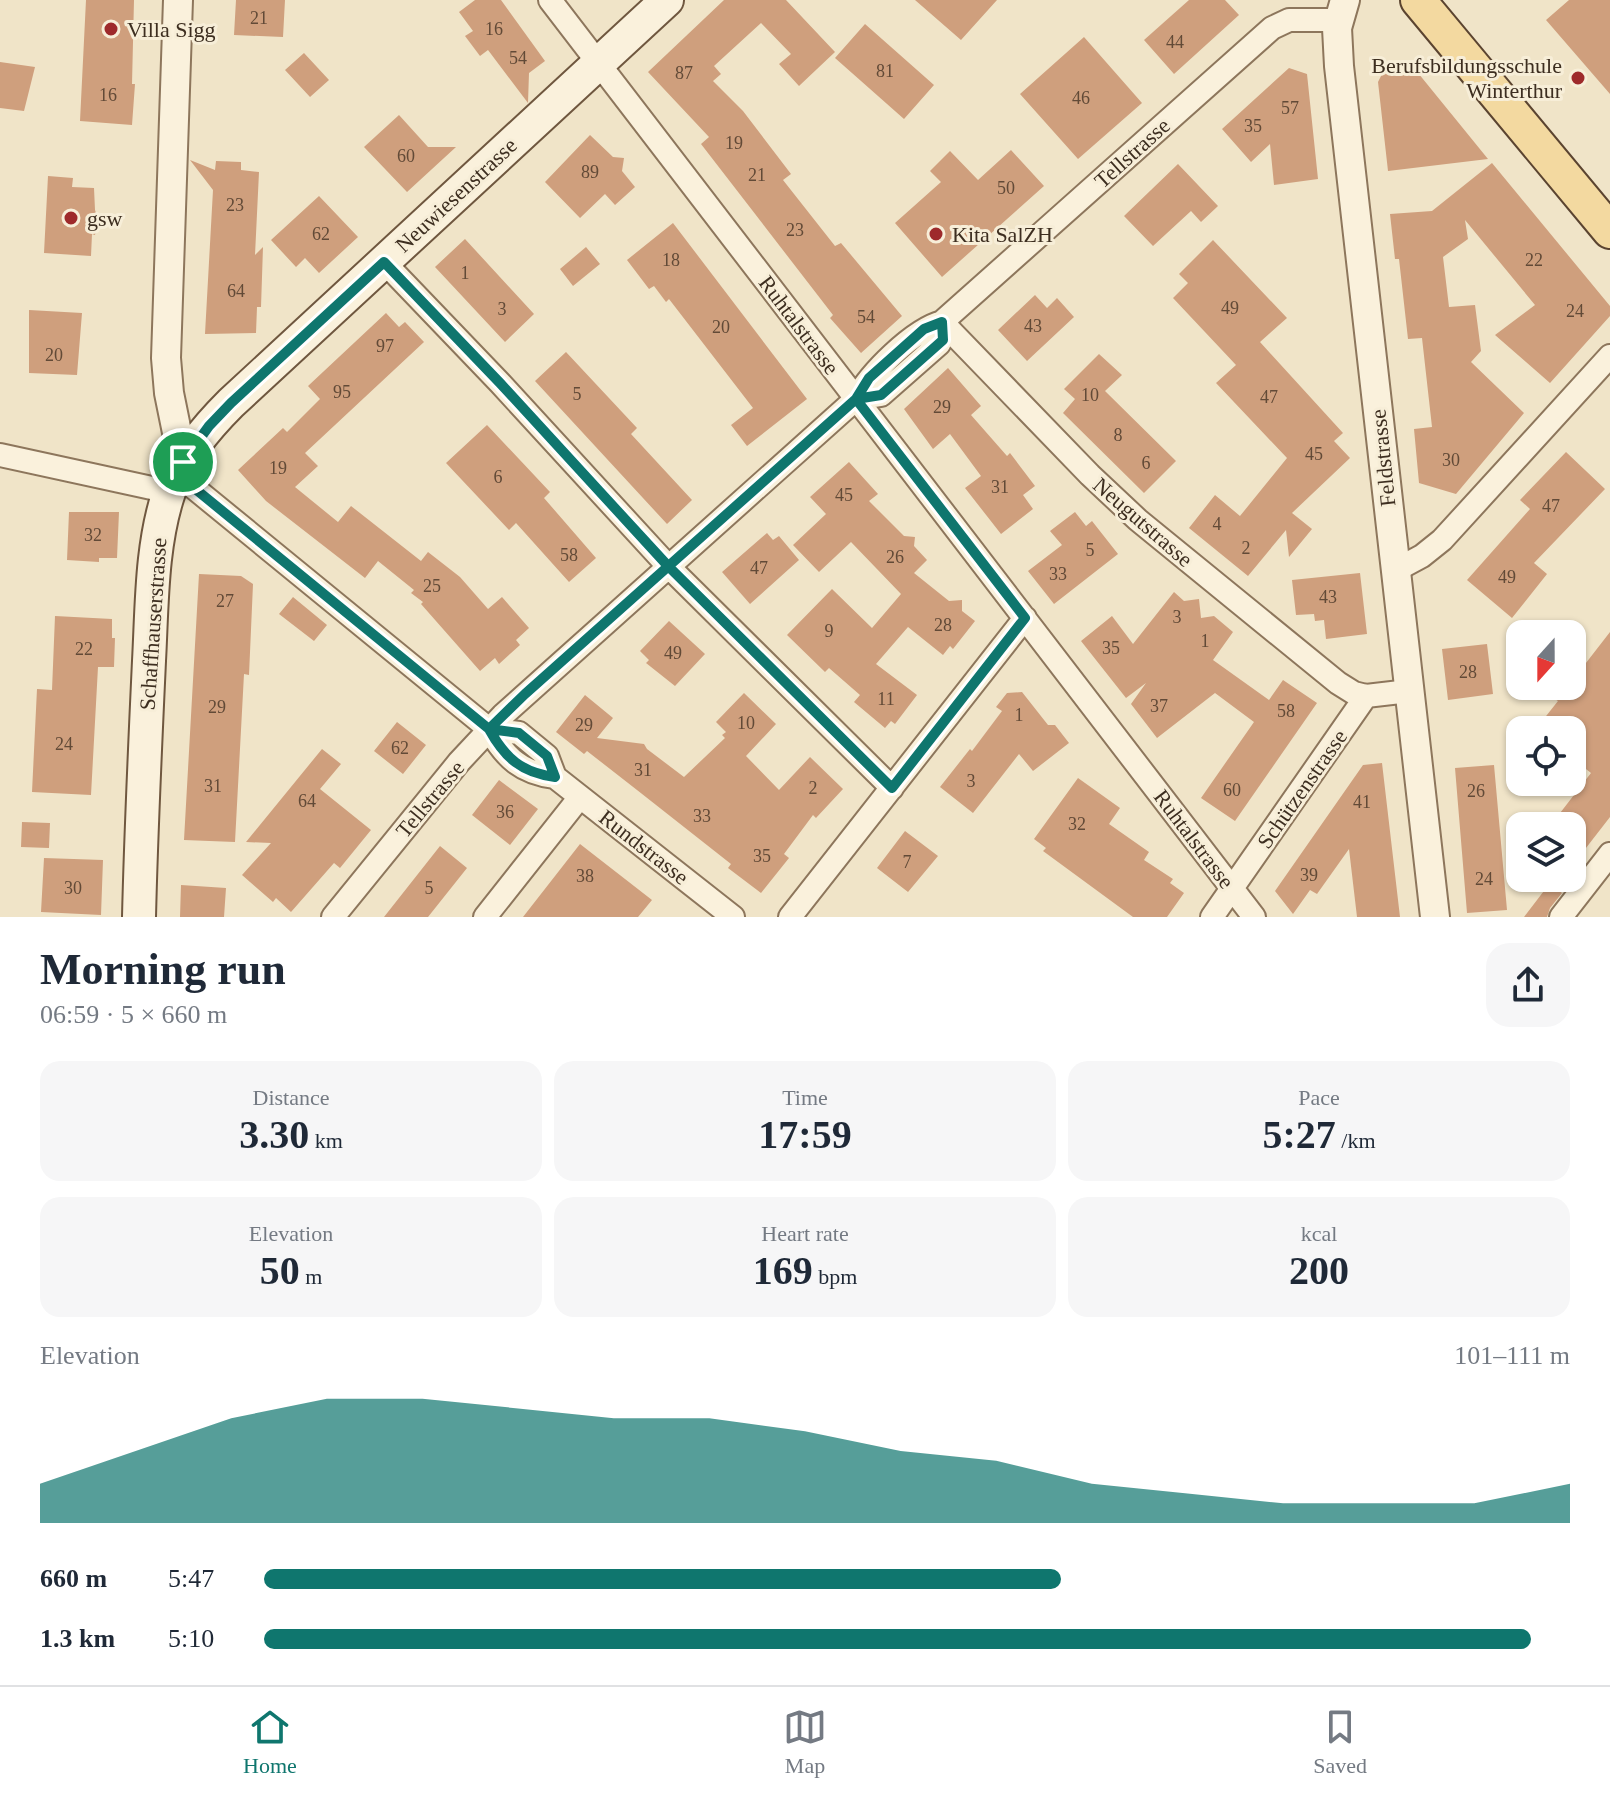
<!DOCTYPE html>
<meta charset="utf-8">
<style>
:root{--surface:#fff;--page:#f6f6f7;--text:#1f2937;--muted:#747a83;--line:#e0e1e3;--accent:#0f766e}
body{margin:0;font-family:"Times New Roman",serif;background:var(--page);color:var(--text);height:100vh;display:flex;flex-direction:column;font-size:30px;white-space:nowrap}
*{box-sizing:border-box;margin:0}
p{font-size:26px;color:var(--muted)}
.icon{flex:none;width:44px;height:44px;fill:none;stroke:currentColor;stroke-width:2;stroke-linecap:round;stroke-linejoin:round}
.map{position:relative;height:917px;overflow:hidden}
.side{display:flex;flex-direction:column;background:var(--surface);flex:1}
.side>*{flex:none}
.needle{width:52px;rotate:201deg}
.buttons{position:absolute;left:1506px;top:620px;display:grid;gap:16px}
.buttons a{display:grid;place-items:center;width:80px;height:80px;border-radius:16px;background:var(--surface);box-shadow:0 2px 6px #0004;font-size:40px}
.pin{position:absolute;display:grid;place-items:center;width:68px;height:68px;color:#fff;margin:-34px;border:4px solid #fff;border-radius:50%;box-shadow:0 2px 8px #0007}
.round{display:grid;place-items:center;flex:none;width:84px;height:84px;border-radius:24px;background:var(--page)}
.summary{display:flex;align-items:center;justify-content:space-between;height:136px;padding:0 40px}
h1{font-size:44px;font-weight:800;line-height:60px}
.figures{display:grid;grid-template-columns:repeat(3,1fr);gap:12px;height:136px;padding:8px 40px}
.figures div{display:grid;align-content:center;border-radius:20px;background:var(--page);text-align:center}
.figures b{font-size:40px;font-weight:800}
.figures small{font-size:22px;font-weight:400}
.figures p{font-size:22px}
.chart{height:224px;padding:16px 40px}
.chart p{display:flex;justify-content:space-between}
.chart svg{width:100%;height:144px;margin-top:8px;fill:var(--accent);opacity:.7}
ul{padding:0 40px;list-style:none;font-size:26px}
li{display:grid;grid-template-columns:128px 96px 1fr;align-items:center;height:60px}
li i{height:20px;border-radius:10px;background:var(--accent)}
.tab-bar{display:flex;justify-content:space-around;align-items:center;height:112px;border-top:2px solid var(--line);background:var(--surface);font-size:22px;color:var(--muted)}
.tab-bar a{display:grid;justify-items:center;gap:4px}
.tab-bar .active{color:var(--accent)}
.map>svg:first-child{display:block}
.building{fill:#cf9f7d}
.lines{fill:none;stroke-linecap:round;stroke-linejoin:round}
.minor-casing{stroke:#8d765c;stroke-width:26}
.tertiary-casing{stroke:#8d765c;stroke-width:32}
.secondary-casing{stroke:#6f573f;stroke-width:36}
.primary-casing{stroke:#5b4430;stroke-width:38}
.minor{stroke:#faf1dc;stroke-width:22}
.tertiary{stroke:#faf1dc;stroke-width:28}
.secondary{stroke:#faf1dc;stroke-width:32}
.primary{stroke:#f3d9a0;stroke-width:34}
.route-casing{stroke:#fff;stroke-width:16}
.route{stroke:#0f766e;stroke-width:10}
.poi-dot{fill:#9e2a2b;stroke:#f7eed8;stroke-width:3}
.labels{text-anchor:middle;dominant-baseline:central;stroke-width:6;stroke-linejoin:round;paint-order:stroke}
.number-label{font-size:18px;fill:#624a37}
.poi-label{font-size:22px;fill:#3d2e20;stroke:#f7eed8;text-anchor:start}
.street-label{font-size:22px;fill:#3d2e20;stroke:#f7eed8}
</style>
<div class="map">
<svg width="1610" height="917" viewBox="0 0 1610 917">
<rect width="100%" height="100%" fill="#f0e4c8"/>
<!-- building -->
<path class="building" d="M 86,0 L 134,0 L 132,84 L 135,84 L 132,125 L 80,121 Z
M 236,0 L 285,0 L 283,37 L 234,35 Z
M 475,0 L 501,0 L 545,61 L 529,73 L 528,103 L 488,50 L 480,56 L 465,36 L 473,31 L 459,12 Z
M 724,0 L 786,0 L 835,52 L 799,86 L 779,64 L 791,54 L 761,23 L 714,66 L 721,74 L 713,81 L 743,111 L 791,174 L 783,180 L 835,246 L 841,243 L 902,316 L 861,353 L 830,318 L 833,315 L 701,144 L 709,137 L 648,72 Z
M 915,0 L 997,0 L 961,40 Z
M 1189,0 L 1225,0 L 1239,15 L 1174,74 L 1144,40 Z
M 1569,0 L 1610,0 L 1610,94 L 1546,20 Z
M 865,24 L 934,85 L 904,119 L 835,58 Z
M 1084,37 L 1142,103 L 1078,159 L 1020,94 Z
M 304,53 L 329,80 L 310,97 L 285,70 Z
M 1398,61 L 1414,68 L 1488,159 L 1388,171 L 1378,82 L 1386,66 Z
M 0,62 L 35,67 L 24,111 L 0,108 Z
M 1289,68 L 1307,74 L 1318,179 L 1274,185 L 1270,144 L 1251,162 L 1222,129 Z
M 399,115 L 428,147 L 456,147 L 407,192 L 364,147 Z
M 590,135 L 613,157 L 624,158 L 622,171 L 635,187 L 615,205 L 605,194 L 580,218 L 545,182 Z
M 1011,150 L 1044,186 L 942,277 L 895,223 L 941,182 L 930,171 L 950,151 L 978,180 Z
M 190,160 L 215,170 L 216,161 L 241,162 L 241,170 L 259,172 L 255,255 L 263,247 L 261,307 L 257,307 L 256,333 L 205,334 L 213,190 Z
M 1492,163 L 1610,306 L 1610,316 L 1550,383 L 1495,335 L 1535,305 L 1465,220 L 1468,239 L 1443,257 L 1449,307 L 1475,305 L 1481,351 L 1471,362 L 1524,413 L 1456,494 L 1419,483 L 1414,429 L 1432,427 L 1422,338 L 1408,339 L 1399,259 L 1395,259 L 1390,214 L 1432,211 Z
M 1178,164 L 1218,206 L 1201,222 L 1191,211 L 1153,246 L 1124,216 Z
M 48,176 L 73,178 L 72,187 L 94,188 L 95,210 L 98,219 L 95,235 L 92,234 L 91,256 L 44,253 Z
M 319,196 L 358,237 L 319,273 L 305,258 L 296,267 L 271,240 Z
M 673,223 L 807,399 L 747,446 L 731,425 L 753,408 L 669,299 L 666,302 L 654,286 L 649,289 L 627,260 Z
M 465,239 L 534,314 L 505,342 L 435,267 Z
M 1213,240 L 1287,318 L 1260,342 L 1343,433 L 1334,441 L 1350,458 L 1292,513 L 1312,529 L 1289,557 L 1286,530 L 1248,576 L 1189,528 L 1215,495 L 1240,516 L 1287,458 L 1216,383 L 1236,365 L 1173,298 L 1188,283 L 1179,274 Z
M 586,247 L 600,264 L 573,286 L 560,269 Z
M 1035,295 L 1047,308 L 1057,298 L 1074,317 L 1027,361 L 998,330 Z
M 29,310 L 82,313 L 77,375 L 29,373 Z
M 386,313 L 399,327 L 405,322 L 424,342 L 305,453 L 318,466 L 295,487 L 338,522 L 351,506 L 421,561 L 428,552 L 460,577 L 488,609 L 502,597 L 529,628 L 516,640 L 520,645 L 499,664 L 495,658 L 480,671 L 421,604 L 423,602 L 411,593 L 414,590 L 378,561 L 365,578 L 266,501 L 238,470 L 283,428 L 287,432 L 320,399 L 308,386 Z
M 566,352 L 637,428 L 631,434 L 692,500 L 667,524 L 535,381 Z
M 1099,354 L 1122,375 L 1105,391 L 1176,461 L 1144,493 L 1063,413 L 1075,399 L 1064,389 Z
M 948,368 L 981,406 L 971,415 L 1007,456 L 1010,453 L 1035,486 L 1023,495 L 1033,509 L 1001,534 L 965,488 L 981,476 L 950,434 L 933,449 L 904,409 Z
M 487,425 L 550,492 L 544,498 L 596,558 L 569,582 L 516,523 L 509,530 L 446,463 Z
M 1566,452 L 1605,489 L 1534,563 L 1547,574 L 1512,618 L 1467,580 L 1530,509 L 1520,500 Z
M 849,462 L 878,494 L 869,501 L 904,536 L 915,537 L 914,546 L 927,560 L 914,573 L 949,601 L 962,600 L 962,611 L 975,621 L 953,649 L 950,646 L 943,655 L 908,627 L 876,664 L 917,695 L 895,724 L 891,721 L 885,728 L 854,702 L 860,695 L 829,668 L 825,672 L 787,635 L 832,589 L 872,628 L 901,594 L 851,542 L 819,572 L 793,545 L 826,514 L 810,497 Z
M 69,512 L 119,512 L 117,558 L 99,558 L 99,562 L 67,560 Z
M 1075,512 L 1086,526 L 1092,521 L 1118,554 L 1054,604 L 1028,571 L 1062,545 L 1050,531 Z
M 767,533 L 773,540 L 779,536 L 799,560 L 750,604 L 722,572 Z
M 1360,573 L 1367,634 L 1326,639 L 1324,620 L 1315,621 L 1314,614 L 1296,615 L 1292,580 Z
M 199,574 L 241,576 L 253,584 L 249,675 L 244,674 L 235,842 L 184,840 Z
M 1174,592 L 1184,601 L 1199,599 L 1201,618 L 1214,616 L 1233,632 L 1213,660 L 1269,700 L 1283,680 L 1317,703 L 1235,821 L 1201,798 L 1254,722 L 1215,693 L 1157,738 L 1131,704 L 1146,683 L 1126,698 L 1081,641 L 1112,616 L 1133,644 Z
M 293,597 L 327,625 L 314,641 L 279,614 Z
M 55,616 L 112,619 L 112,638 L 115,638 L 114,667 L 98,667 L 91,795 L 32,792 L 37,689 L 52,690 Z
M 669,621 L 705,654 L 675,686 L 646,663 L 649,660 L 640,651 Z
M 1610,632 L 1610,817 L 1572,866 L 1572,826 L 1550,826 L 1591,773 L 1572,758 L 1572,730 L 1535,730 L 1558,701 L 1533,686 L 1572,686 L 1572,681 Z
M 1487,644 L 1493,694 L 1448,700 L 1442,649 Z
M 1022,692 L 1048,725 L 1055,725 L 1069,743 L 1033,771 L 1019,754 L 973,813 L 940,787 L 970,749 L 972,751 L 1002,711 L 996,707 L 1007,693 Z
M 744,693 L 776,724 L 746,756 L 779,790 L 810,757 L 843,789 L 816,818 L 813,815 L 784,854 L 789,858 L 761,893 L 728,868 L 731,864 L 637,790 L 587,751 L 584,754 L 556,732 L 585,695 L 613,718 L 597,738 L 644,744 L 647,749 L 684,777 L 725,738 L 722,735 L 726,732 L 716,722 Z
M 397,722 L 426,745 L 403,774 L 374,751 Z
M 322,749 L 341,764 L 320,789 L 371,830 L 340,868 L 334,863 L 291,912 L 276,898 L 273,902 L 242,875 L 271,843 L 246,842 Z
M 1382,763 L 1400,917 L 1357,917 L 1349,849 L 1317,894 L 1310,890 L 1293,914 L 1275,891 L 1363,765 Z
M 1494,765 L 1507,910 L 1467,913 L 1455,768 Z
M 1078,778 L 1120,808 L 1109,824 L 1149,852 L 1144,860 L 1173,879 L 1170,883 L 1184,893 L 1167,917 L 1133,917 L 1043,851 L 1046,848 L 1034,839 Z
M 499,780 L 538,809 L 510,845 L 472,815 Z
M 22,822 L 50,823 L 49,848 L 21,847 Z
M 905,831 L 938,856 L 908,892 L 877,868 Z
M 580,844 L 652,900 L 638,917 L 523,917 Z
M 440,846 L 467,868 L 428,917 L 384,917 Z
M 44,858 L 103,860 L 101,915 L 41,912 Z
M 1550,883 L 1562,893 L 1550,908 L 1547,917 L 1524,917 Z
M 181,885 L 226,888 L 224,917 L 180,917 Z"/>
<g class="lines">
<defs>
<path id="minor" d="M 550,0 L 1254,917
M 384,262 L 500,383 L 668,566 L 892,788
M 942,322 L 1090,475 L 1138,520 L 1338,683 L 1354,693 L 1366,696
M 856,399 L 881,395 L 939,344 L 943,336 L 942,322
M 0,455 L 170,492
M 177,474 L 489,729 C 505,758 522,773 555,777 L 733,917
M 1396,570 L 1422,556 L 1442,540 L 1610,356
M 489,729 L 519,733 L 547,756 L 555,777
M 333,917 L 459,762 L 503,715 L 856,399 C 870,373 913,330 942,322 L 1272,28 L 1289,20 L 1338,20
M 485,917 L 580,797
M 790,917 L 1025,618
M 1212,917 L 1366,696 L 1409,691
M 1561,917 L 1610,854"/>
<path id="tertiary" d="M 178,0 L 166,358 L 169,393 L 183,462
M 1345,0 L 1337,28 L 1339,66 L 1435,917"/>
<path id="secondary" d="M 139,917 C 141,832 145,747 149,661 C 152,606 151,545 169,492 C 182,457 205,429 231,403 L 667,0"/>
<path id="primary" d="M 1418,0 L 1610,231"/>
</defs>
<!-- minor casing -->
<use href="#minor" class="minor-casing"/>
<!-- tertiary casing -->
<use href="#tertiary" class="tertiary-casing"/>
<!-- secondary casing -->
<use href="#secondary" class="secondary-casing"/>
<!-- primary casing -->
<use href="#primary" class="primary-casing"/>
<!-- minor -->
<use href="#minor" class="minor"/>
<!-- tertiary -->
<use href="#tertiary" class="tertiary"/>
<!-- secondary -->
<use href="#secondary" class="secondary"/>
<!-- primary -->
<use href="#primary" class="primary"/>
</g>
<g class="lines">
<defs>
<path id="route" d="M 183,462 L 177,474 L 489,729 L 519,733 L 547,756 L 555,777 C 522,773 505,758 489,729 L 525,694 L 856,399 L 869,378 L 924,329 L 942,322 L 943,340 L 881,395 L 856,399 L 1025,618 L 892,788 L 668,566 L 500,383 L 384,262 L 231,403 L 209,426 L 183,462"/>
</defs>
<!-- route casing -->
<use href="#route" class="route-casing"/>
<!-- route -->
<use href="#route" class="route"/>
</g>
<!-- markers -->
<g class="poi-dot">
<circle cx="111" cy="29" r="8"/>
<circle cx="1578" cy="78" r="8"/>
<circle cx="71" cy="218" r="8"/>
<circle cx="936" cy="234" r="8"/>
</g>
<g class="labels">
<!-- number labels -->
<g class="number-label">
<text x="259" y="18">21</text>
<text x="494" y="29">16</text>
<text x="1175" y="42">44</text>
<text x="518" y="58">54</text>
<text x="885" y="71">81</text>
<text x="684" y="73">87</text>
<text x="108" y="95">16</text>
<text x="1081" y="98">46</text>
<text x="1290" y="108">57</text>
<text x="1253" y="126">35</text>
<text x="734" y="143">19</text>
<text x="406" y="156">60</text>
<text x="590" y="172">89</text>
<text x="757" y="175">21</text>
<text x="1006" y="188">50</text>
<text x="235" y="205">23</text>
<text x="795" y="230">23</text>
<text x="321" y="234">62</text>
<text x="671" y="260">18</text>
<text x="1534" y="260">22</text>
<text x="465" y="273">1</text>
<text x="236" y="291">64</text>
<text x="1230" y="308">49</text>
<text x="502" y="309">3</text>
<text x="1575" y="311">24</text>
<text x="866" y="317">54</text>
<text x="1033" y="326">43</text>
<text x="721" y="327">20</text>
<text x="385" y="346">97</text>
<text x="54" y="355">20</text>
<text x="342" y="392">95</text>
<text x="577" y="394">5</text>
<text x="1090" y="395">10</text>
<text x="1269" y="397">47</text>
<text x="942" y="407">29</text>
<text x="1118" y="435">8</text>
<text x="1314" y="454">45</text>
<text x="1451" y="460">30</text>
<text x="1146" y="463">6</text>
<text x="278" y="468">19</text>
<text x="498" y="477">6</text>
<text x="1000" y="487">31</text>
<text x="844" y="495">45</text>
<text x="1551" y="506">47</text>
<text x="1217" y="524">4</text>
<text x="93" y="535">32</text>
<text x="1246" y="548">2</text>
<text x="1090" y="550">5</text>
<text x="569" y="555">58</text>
<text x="895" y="557">26</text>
<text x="759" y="568">47</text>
<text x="1058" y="574">33</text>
<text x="1507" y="577">49</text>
<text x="432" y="586">25</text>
<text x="1328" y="597">43</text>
<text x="225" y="601">27</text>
<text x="1177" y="617">3</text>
<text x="943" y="625">28</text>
<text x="829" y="631">9</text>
<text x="1205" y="641">1</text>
<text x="1111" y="648">35</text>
<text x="84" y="649">22</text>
<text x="673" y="653">49</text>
<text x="1468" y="672">28</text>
<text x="886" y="699">11</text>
<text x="1159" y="706">37</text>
<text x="217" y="707">29</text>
<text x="1286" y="711">58</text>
<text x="1019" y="715">1</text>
<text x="746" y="723">10</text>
<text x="584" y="725">29</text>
<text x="64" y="744">24</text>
<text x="400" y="748">62</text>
<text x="643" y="770">31</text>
<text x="971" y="781">3</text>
<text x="213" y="786">31</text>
<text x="813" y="788">2</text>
<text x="1232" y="790">60</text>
<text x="1476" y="791">26</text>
<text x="307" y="801">64</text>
<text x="1362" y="802">41</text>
<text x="505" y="812">36</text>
<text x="702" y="816">33</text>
<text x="1077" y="824">32</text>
<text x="762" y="856">35</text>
<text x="907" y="862">7</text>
<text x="1309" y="875">39</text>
<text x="585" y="876">38</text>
<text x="1484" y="879">24</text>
<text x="73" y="888">30</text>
<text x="429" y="888">5</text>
</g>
<!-- poi labels -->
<g class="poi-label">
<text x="127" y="29">Villa Sigg</text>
<text x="1562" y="65" text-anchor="end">Berufsbildungsschule<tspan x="1562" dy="25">Winterthur</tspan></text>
<text x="87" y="218">gsw</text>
<text x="952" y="234">Kita SalZH</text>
</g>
<!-- street labels -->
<g class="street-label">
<text transform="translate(1132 153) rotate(-42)">Tellstrasse</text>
<text transform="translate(456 195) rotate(-43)">Neuwiesenstrasse</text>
<text transform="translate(799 325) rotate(53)">Ruhtalstrasse</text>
<text transform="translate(1383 458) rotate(-96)">Feldstrasse</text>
<text transform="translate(1143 522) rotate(41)">Neugutstrasse</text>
<text transform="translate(153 624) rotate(-86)">Schaffhauserstrasse</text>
<text transform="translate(1302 789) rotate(-55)">Schützenstrasse</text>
<text transform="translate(430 799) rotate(-50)">Tellstrasse</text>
<text transform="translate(1194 839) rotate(53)">Ruhtalstrasse</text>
<text transform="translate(644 847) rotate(38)">Rundstrasse</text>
</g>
</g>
</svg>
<div class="buttons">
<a><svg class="needle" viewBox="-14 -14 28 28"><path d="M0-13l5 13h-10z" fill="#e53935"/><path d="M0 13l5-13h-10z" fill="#747a83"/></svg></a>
<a><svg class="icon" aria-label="locate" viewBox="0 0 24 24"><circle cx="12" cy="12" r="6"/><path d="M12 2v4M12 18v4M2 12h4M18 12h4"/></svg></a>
<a><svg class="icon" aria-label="layers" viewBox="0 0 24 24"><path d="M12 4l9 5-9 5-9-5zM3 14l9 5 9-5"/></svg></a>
</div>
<div class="pin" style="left:183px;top:462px;background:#1e9e55"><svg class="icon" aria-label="arrive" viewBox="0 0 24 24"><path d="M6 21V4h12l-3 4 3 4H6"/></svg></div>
</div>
<section class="side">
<div class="summary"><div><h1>Morning run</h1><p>06:59 · 5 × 660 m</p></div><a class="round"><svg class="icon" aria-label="share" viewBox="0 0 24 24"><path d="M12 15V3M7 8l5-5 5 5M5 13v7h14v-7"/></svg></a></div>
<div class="figures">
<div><p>Distance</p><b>3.30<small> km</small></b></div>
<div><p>Time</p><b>17:59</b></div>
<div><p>Pace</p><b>5:27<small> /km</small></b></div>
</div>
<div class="figures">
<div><p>Elevation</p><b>50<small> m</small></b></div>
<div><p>Heart rate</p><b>169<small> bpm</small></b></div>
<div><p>kcal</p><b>200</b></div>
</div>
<div class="chart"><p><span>Elevation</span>101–111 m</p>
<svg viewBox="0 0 160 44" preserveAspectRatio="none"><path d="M0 44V32L10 22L20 12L30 6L40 6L50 9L60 12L70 12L80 16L90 22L100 25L110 32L120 35L130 38L140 38L150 38L160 32V44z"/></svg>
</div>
<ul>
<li><b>660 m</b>5:47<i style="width:61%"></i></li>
<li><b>1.3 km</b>5:10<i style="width:97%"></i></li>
</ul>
</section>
<nav class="tab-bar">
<a class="active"><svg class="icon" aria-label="home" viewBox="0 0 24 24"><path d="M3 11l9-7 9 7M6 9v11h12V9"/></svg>Home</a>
<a><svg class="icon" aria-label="map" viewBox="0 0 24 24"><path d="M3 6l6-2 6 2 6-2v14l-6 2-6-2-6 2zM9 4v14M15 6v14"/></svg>Map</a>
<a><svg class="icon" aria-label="saved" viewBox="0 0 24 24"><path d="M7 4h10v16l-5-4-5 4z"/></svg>Saved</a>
</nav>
